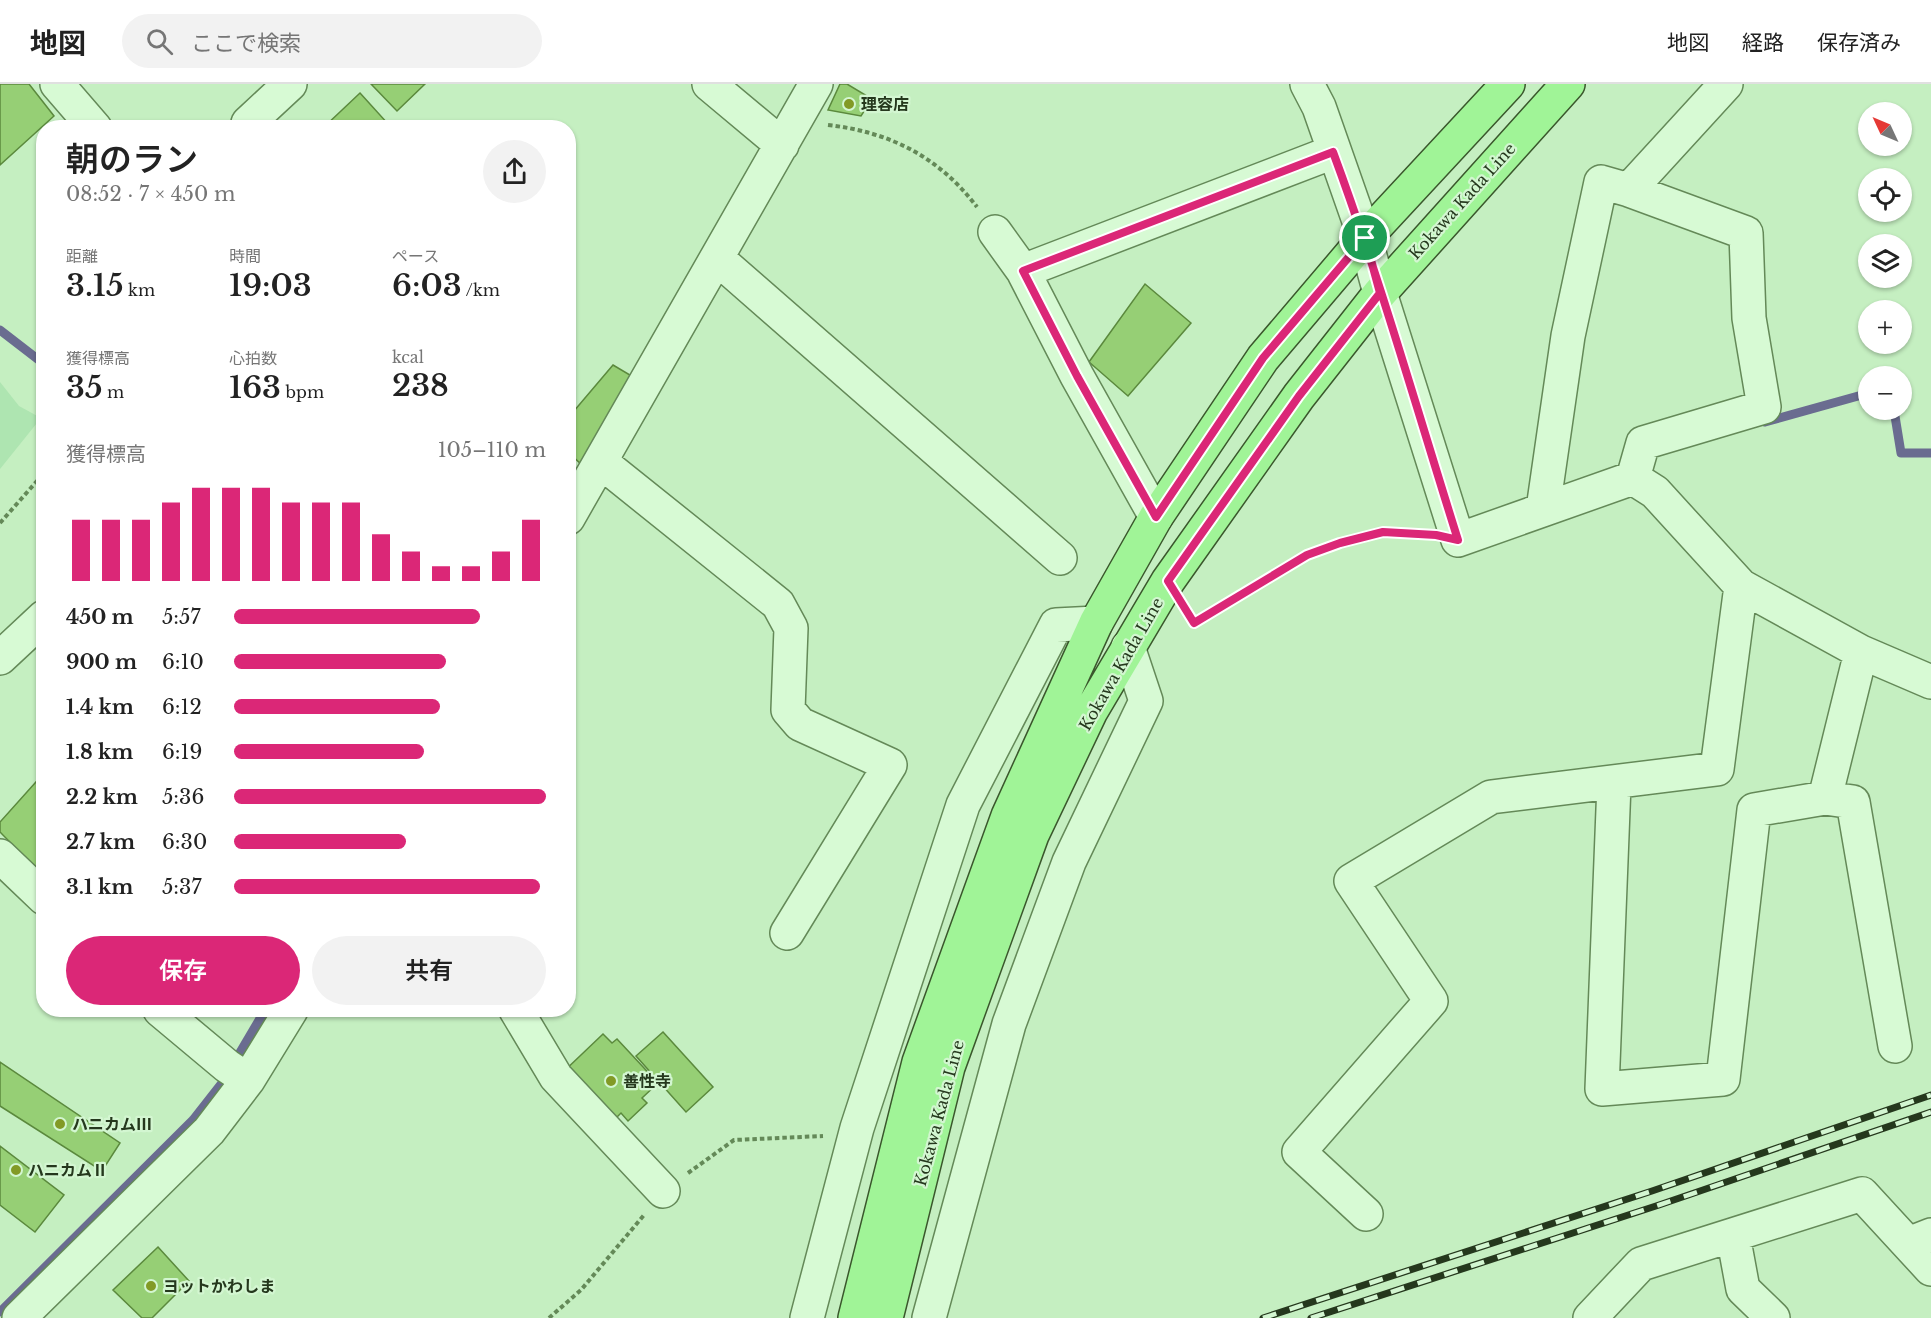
<!DOCTYPE html>
<html lang="ja">
<meta charset="utf-8">
<style>
:root{--surface:#fff;--page:#f2f2f2;--text:#222;--muted:#767676;--line:#e0e0e0;--accent:#db2777}
body{margin:0;font-family:"Libre Baskerville","Noto Sans JP",serif;background:var(--page);color:var(--text);height:100vh;display:flex;flex-direction:column;font-size:22px;white-space:nowrap}
*{box-sizing:border-box;margin:0}
p{font-size:20px;color:var(--muted)}
.icon{flex:none;width:33px;height:33px;fill:none;stroke:currentColor;stroke-width:2;stroke-linecap:round;stroke-linejoin:round}
.map{position:relative;flex:1;overflow:hidden}
.details{position:absolute;left:36px;top:36px;width:540px;height:897px;display:flex;flex-direction:column;background:var(--surface);border-radius:24px;box-shadow:0 2px 4px #0004}
.details>*{flex:none}
.needle{width:39px;rotate:314deg}
.controls{position:absolute;left:1858px;top:18px;display:grid;gap:12px}
.controls a{display:grid;place-items:center;width:54px;height:54px;border-radius:50%;background:var(--surface);box-shadow:0 2px 4px #0004;font-size:30px}
.pin{position:absolute;display:grid;place-items:center;width:51px;height:51px;color:#fff;margin:-26px;border:3px solid #fff;border-radius:50%;box-shadow:0 2px 6px #0007}
.round{display:grid;place-items:center;flex:none;width:63px;height:63px;border-radius:32px;background:var(--page)}
.summary{display:flex;align-items:center;justify-content:space-between;height:102px;padding:0 30px}
h1{font-size:33px;font-weight:600;line-height:45px}
.figures{display:grid;grid-template-columns:repeat(3,1fr);gap:9px;height:102px;padding:6px 30px}
.figures div{display:grid;align-content:center}
.figures b{font-size:30px;font-weight:600}
.figures small{font-size:16px;font-weight:400}
.figures p{font-size:16px}
.chart{height:168px;padding:12px 30px}
.chart p{display:flex;justify-content:space-between}
.chart svg{width:100%;height:108px;margin-top:6px;stroke:var(--accent);stroke-width:6}
.cta{display:flex;gap:12px;margin-top:auto;padding:12px 30px}
.cta a{flex:1;height:69px;border-radius:36px;background:var(--accent);color:#fff;font-size:24px;font-weight:600;line-height:69px;text-align:center}
.cta a+a{background:var(--page);color:var(--text)}
ul{padding:0 30px;list-style:none;font-size:20px}
li{display:grid;grid-template-columns:96px 72px 1fr;align-items:center;height:45px}
li i{height:15px;border-radius:8px;background:var(--accent)}
header{display:flex;align-items:center;gap:36px;box-sizing:border-box;height:84px;padding:0 30px;background:var(--surface);border-bottom:2px solid var(--line)}
header strong{font-size:28px}
nav{display:flex;gap:33px;margin-inline-start:auto;font-size:21px}
.search{width:420px;height:54px;background:var(--page);display:flex;align-items:center;gap:15px;box-sizing:border-box;padding:0 21px;border-radius:33px;color:var(--muted);font-size:22px}
.map>svg:first-child{display:block}
.farmland{fill:#aee5b1}
.lines{fill:none;stroke-linecap:round;stroke-linejoin:round}
.stream{stroke:#6a6c90;stroke-width:9}
.building{fill:#96cf75;stroke:#5b893d;stroke-width:1.5}
.street-casing{stroke:#648958;stroke-width:36}
.primary-casing{stroke:#3a572c;stroke-width:36}
.path{stroke:#648958;stroke-width:4;stroke-dasharray:4.5 3;stroke-linecap:butt}
.street{stroke:#d7fad4;stroke-width:33}
.primary{stroke:#a0f497;stroke-width:33}
.rail-casing{stroke:#25381d;stroke-width:7}
.rail{stroke:#d3f6d1;stroke-width:4.5;stroke-dasharray:14;stroke-linecap:butt}
.route-casing{stroke:#fff;stroke-width:12}
.route{stroke:#db2777;stroke-width:8}
.poi-dot{fill:#829a26;stroke:#d3f6d1;stroke-width:2}
.labels{text-anchor:middle;dominant-baseline:central;stroke-width:4.5;stroke-linejoin:round;paint-order:stroke}
.poi-label{font-size:16px;font-weight:bold;fill:#25381d;stroke:#d3f6d1;text-anchor:start}
.street-label{font-size:16px;fill:#25381d;stroke:#d3f6d1}
</style>
<header>
<strong>地図</strong>
<div class="search"><svg class="icon" aria-label="search" viewBox="0 0 24 24"><circle cx="10" cy="10" r="6"/><path d="M15 15l6 6"/></svg>ここで検索</div>
<nav><a>地図</a><a>経路</a><a>保存済み</a></nav>
</header>
<div class="map">
<svg width="1931" height="1234" viewBox="0 0 1931 1234">
<rect width="100%" height="100%" fill="#c5efc1"/>
<!-- farmland -->
<path class="farmland" d="M 0,298 L 19,322 L 41,334 L 0,385 Z"/>
<g class="lines">
<!-- stream -->
<path class="stream" d="M 0,246 L 44,280
M 1894,326 L 1901,369 L 1931,369
M 1765,338 L 1869,309
M 0,1228 L 193,1036 L 222,999 L 265,926"/>
</g>
<!-- building -->
<path class="building" d="M 0,0 L 29,0 L 54,32 L 0,81 Z
M 371,0 L 425,0 L 397,27 Z
M 840,0 L 847,0 L 872,15 L 861,32 L 828,26 Z
M 360,9 L 390,42 L 389,44 L 323,44 Z
M 1145,200 L 1191,239 L 1128,312 L 1089,278 Z
M 613,281 L 635,294 L 582,381 L 568,368 L 568,334 Z
M 44,689 L 44,793 L 0,748 L 0,738 Z
M 663,948 L 713,1003 L 686,1028 L 636,972 Z
M 603,950 L 612,959 L 617,955 L 658,999 L 642,1014 L 647,1019 L 628,1037 L 621,1029 L 608,1042 L 560,991 Z
M 0,978 L 120,1059 L 102,1087 L 0,1022 Z
M 0,1062 L 64,1111 L 35,1148 L 0,1121 Z
M 158,1163 L 189,1197 L 152,1234 L 142,1234 L 113,1206 Z"/>
<g class="lines">
<defs>
<path id="street" d="M 57,0 L 95,44
M 709,0 L 782,61
M 1307,0 L 1319,23 L 1365,154 L 1380,209 L 1458,456 L 1633,394 L 1655,408 L 1741,502 L 1861,568 L 1931,598
M 248,39 L 290,0
M 995,148 L 1023,187 L 1077,292 L 1156,433
M 718,175 L 1060,474
M 1023,187 L 1333,68
M 601,378 L 778,520 L 791,544 L 788,626 L 800,640 L 890,681 L 787,849
M 1633,394 L 1643,359 L 1764,323 L 1749,234 L 1746,149 L 1629,106 L 1726,0
M 1543,425 L 1568,252 L 1601,98 L 1629,106
M 568,434 L 816,0
M 0,574 L 44,533
M 1614,700 L 1602,1005 L 1723,995 L 1754,726 L 1825,714 L 1861,568
M 1825,714 L 1853,718 L 1895,962
M 0,772 L 44,814
M 160,926 L 227,982 L 248,996
M 516,926 L 556,993 L 663,1107
M 1366,1130 L 1299,1068 L 1431,917 L 1351,797 L 1491,713 L 1717,685 L 1741,502
M 1733,1151 L 1743,1205 L 1773,1234
M 1931,1151 L 1908,1160 L 1931,1185
M 19,1234 L 209,1047 L 248,996 L 291,926
M 807,1234 L 857,1044 L 963,721 L 1056,541 L 1096,539
M 929,1234 L 1009,940 L 1069,778 L 1146,617 L 1128,563
M 1590,1234 L 1641,1180 L 1862,1110 L 1908,1160"/>
<path id="primary" d="M 855,1234 L 919,978 L 1008,732 L 1096,539 L 1156,433 L 1263,274 L 1365,154 L 1508,0
M 886,1234 L 948,983 L 1032,751 L 1091,627 L 1168,497 L 1299,312 L 1380,209 L 1568,0"/>
</defs>
<!-- street casing -->
<use href="#street" class="street-casing"/>
<!-- primary casing -->
<use href="#primary" class="primary-casing"/>
<!-- path -->
<path class="path" d="M 828,41 C 890,48 939,73 977,123
M 0,439 L 44,389
M 1187,528 L 1194,539 C 1249,506 1317,455 1383,448 C 1396,446 1411,449 1424,450
M 688,1089 L 734,1056 L 823,1052
M 549,1234 L 581,1206 L 644,1131"/>
<!-- street -->
<use href="#street" class="street"/>
<!-- primary -->
<use href="#primary" class="primary"/>
<defs>
<path id="rail" d="M 1263,1234 L 1652,1107 L 1931,1011
M 1311,1234 L 1659,1121 L 1931,1028"/>
</defs>
<!-- rail casing -->
<use href="#rail" class="rail-casing"/>
<!-- rail -->
<use href="#rail" class="rail"/>
</g>
<g class="lines">
<defs>
<path id="route" d="M 1365,154 L 1263,274 L 1156,433 L 1077,292 L 1023,187 L 1333,68 C 1380,195 1417,326 1458,456 L 1436,451 L 1383,448 L 1340,459 L 1307,471 L 1194,539 L 1168,497 L 1299,312 L 1380,209 L 1365,154"/>
</defs>
<!-- route casing -->
<use href="#route" class="route-casing"/>
<!-- route -->
<use href="#route" class="route"/>
</g>
<!-- markers -->
<g class="poi-dot">
<circle cx="849" cy="20" r="6"/>
<circle cx="611" cy="997" r="6"/>
<circle cx="60" cy="1040" r="6"/>
<circle cx="16" cy="1086" r="6"/>
<circle cx="151" cy="1202" r="6"/>
</g>
<g class="labels">
<!-- poi labels -->
<g class="poi-label">
<text x="861" y="20">理容店</text>
<text x="623" y="997">善性寺</text>
<text x="72" y="1040">ハニカムⅢ</text>
<text x="28" y="1086">ハニカムⅡ</text>
<text x="163" y="1202">ヨットかわしま</text>
</g>
<!-- street labels -->
<g class="street-label">
<text transform="translate(1462 117) rotate(-48)">Kokawa Kada Line</text>
<text transform="translate(1121 580) rotate(-60)">Kokawa Kada Line</text>
<text transform="translate(939 1029) rotate(-75)">Kokawa Kada Line</text>
</g>
</g>
</svg>
<div class="controls">
<a><svg class="needle" viewBox="-14 -14 28 28"><path d="M0-13l5 13h-10z" fill="#e53935"/><path d="M0 13l5-13h-10z" fill="#767676"/></svg></a>
<a><svg class="icon" aria-label="locate" viewBox="0 0 24 24"><circle cx="12" cy="12" r="6"/><path d="M12 2v4M12 18v4M2 12h4M18 12h4"/></svg></a>
<a><svg class="icon" aria-label="layers" viewBox="0 0 24 24"><path d="M12 4l9 5-9 5-9-5zM3 14l9 5 9-5"/></svg></a>
<a>+</a>
<a>−</a>
</div>
<div class="pin" style="left:1365px;top:154px;background:#1e9e55"><svg class="icon" aria-label="arrive" viewBox="0 0 24 24"><path d="M6 21V4h12l-3 4 3 4H6"/></svg></div>
<section class="details">
<div class="summary"><div><h1>朝のラン</h1><p>08:52 · 7 × 450 m</p></div><a class="round"><svg class="icon" aria-label="share" viewBox="0 0 24 24"><path d="M12 15V3M7 8l5-5 5 5M5 13v7h14v-7"/></svg></a></div>
<div class="figures">
<div><p>距離</p><b>3.15<small> km</small></b></div>
<div><p>時間</p><b>19:03</b></div>
<div><p>ペース</p><b>6:03<small> /km</small></b></div>
</div>
<div class="figures">
<div><p>獲得標高</p><b>35<small> m</small></b></div>
<div><p>心拍数</p><b>163<small> bpm</small></b></div>
<div><p>kcal</p><b>238</b></div>
</div>
<div class="chart"><p><span>獲得標高</span>105–110 m</p>
<svg viewBox="0 0 160 44" preserveAspectRatio="none"><path d="M5 44V19M15 44V19M25 44V19M35 44V12M45 44V6M55 44V6M65 44V6M75 44V12M85 44V12M95 44V12M105 44V25M115 44V32M125 44V38M135 44V38M145 44V32M155 44V19"/></svg>
</div>
<ul>
<li><b>450 m</b>5:57<i style="width:79%"></i></li>
<li><b>900 m</b>6:10<i style="width:68%"></i></li>
<li><b>1.4 km</b>6:12<i style="width:66%"></i></li>
<li><b>1.8 km</b>6:19<i style="width:61%"></i></li>
<li><b>2.2 km</b>5:36<i style="width:100%"></i></li>
<li><b>2.7 km</b>6:30<i style="width:55%"></i></li>
<li><b>3.1 km</b>5:37<i style="width:98%"></i></li>
</ul>
<div class="cta"><a>保存</a><a>共有</a></div>
</section>
</div>
